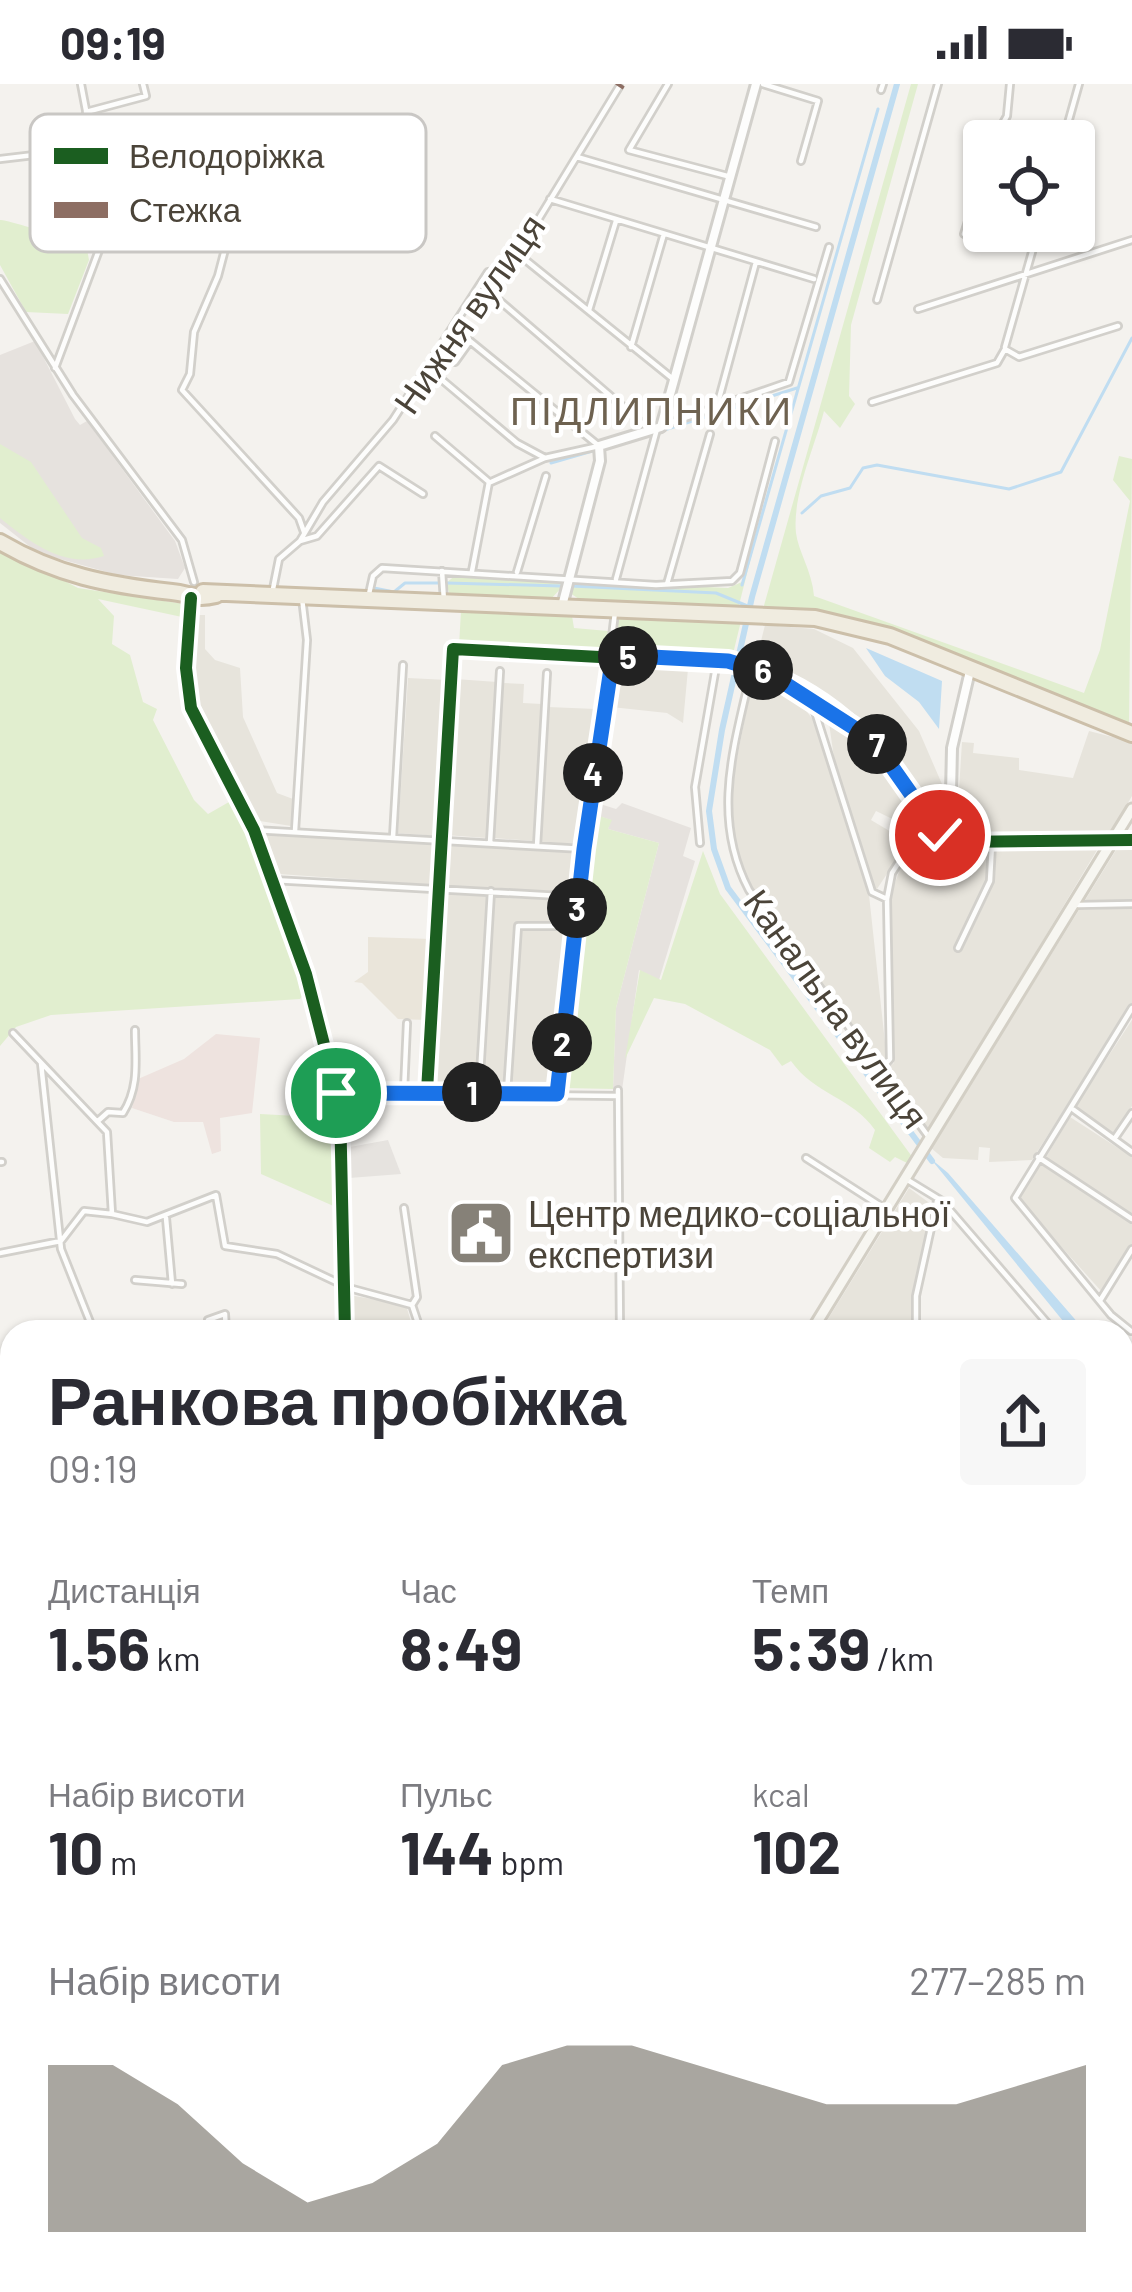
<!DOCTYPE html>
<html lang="uk">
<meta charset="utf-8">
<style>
:root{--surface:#fff;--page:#f7f7f7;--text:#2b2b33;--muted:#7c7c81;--accent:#868178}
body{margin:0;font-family:Barlow,sans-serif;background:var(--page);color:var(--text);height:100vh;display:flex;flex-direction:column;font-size:45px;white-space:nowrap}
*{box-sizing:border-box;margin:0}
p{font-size:39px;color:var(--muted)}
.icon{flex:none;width:66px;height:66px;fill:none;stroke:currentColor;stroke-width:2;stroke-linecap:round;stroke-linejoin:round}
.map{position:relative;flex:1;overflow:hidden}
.drawer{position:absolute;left:0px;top:1236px;width:1134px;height:972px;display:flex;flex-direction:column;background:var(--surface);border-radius:36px 36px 0 0;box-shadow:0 3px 9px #0004}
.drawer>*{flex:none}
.fabs{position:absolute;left:963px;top:36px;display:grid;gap:24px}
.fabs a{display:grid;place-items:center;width:132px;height:132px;border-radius:12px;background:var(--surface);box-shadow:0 3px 9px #0004;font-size:60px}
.pin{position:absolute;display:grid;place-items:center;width:102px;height:102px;color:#fff;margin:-51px;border:6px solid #fff;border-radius:50%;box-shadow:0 3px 12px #0007}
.km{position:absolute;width:60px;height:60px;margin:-30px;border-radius:50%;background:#222;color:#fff;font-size:33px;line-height:60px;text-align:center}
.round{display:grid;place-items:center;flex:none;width:126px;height:126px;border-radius:12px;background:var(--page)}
.overview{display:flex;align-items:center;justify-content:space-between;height:204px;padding:0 48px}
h1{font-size:66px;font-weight:700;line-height:90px}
.stats{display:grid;grid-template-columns:repeat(3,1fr);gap:18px;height:204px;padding:12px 48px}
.stats div{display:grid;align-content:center}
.stats b{font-size:60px;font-weight:700}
.stats small{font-size:33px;font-weight:400}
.stats p{font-size:33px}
.chart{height:336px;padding:24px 48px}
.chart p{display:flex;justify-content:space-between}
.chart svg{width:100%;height:216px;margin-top:12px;fill:var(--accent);opacity:.7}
.status{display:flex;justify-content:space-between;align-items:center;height:84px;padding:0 60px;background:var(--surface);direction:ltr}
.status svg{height:33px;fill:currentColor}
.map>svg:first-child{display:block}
.residential{fill:#e7e4dc}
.industrial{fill:#e6e2de}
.education{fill:#eae5da}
.medical{fill:#eee3df}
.green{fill:#e1eecf}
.parking{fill:#e6e3df}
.water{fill:#c0ddf1}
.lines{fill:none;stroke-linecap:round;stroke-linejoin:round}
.stream{stroke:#c0ddf1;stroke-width:3}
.canal{stroke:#c0ddf1;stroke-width:6}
.minor-casing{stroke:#d2d0cb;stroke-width:10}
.tertiary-casing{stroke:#d2d0cb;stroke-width:14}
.secondary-casing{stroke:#d3cfc5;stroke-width:15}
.trunk-casing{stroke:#ccbfa9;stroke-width:20}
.minor{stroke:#fdfdfc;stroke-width:4.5}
.tertiary{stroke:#fdfdfc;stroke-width:8}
.secondary{stroke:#f7f6f1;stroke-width:9}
.trunk{stroke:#f0ece0;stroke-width:14}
.rail-casing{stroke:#dbdbda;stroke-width:8}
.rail{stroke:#fff;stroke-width:3;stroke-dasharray:9;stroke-linecap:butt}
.quiet{stroke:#8d6e63;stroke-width:9;stroke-dasharray:18 9;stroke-linecap:butt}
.cycleway-casing{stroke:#fff;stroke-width:20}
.cycleway{stroke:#1b5e20;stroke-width:12}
.route-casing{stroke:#fff;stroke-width:24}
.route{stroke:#1a73e8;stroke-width:15}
.labels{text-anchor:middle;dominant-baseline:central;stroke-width:9;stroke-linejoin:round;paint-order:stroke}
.street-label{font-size:36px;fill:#4b4439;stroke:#fff}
.poi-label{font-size:36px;fill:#4b4439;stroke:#fff;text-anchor:start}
.neighbourhood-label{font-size:39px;letter-spacing:3px;fill:#6e6250;stroke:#fff}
.key{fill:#fff;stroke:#c9c7c4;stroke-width:3}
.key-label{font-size:33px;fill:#4b4439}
</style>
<div class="status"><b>09:19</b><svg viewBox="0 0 49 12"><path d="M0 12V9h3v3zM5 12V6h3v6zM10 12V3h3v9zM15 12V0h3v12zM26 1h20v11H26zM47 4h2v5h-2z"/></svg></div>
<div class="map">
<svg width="1132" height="2208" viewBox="0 0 1132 2208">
<rect width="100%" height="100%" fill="#f4f2ee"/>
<!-- residential -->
<path class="residential" d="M 196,531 L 205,531 L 205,565 L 215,576 L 240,584 L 243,633 L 277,709 L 293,715 L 291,742 L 260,737 L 203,640 L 189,582 Z
M 765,541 L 814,545 L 853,564 L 919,647 L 948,714 L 944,742 L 938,745 L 894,676 L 870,649 L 756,577 Z
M 612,570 L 689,574 L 683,639 L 667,629 L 602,622 Z
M 754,589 L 795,612 L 817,641 L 869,811 L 887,977 L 878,979 L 753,807 L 740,779 L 728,719 Z
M 408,594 L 448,596 L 439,752 L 398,749 Z
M 455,595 L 497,598 L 487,754 L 445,751 Z
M 503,599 L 524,600 L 523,619 L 542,620 L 534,757 L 493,754 Z
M 548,623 L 596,625 L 580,760 L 540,758 Z
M 828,632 L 874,666 L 922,736 L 911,744 L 876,727 L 871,736 L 908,758 L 875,808 L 837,695 Z
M 1089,647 L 1132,658 L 1132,712 L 1110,749 L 956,754 L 962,658 L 974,659 L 973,669 L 1019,674 L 1019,686 L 1073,694 Z
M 266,750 L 437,760 L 435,801 L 279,790 Z
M 1121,758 L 1132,758 L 1132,816 L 1084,818 Z
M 446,760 L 579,768 L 576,810 L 443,802 Z
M 1100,761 L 929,1046 L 925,1045 L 885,986 L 894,979 L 889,815 L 904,774 L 989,765 L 989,790 L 954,867 L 962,866 L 991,806 L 996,766 Z
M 443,810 L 487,812 L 476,1005 L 432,1003 Z
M 493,813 L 574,817 L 572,841 L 516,838 L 505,1006 L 482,1005 Z
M 1132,824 L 1132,919 L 1032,1076 L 989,1078 L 990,1064 L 979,1063 L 978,1076 L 943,1074 L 931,1064 L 1079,826 Z
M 521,842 L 572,844 L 555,1005 L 511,1005 Z
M 1132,936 L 1132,1022 L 1113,1051 L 1074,1025 Z
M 1070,1033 L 1132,1073 L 1132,1130 L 1045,1075 Z
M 1041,1079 L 1132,1140 L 1132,1160 L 1102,1208 L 1021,1118 L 1020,1108 Z
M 909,1104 L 935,1123 L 914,1201 L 912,1248 L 881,1242 L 877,1248 L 820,1248 Z
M 349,1211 L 406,1221 L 414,1248 L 350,1248 Z"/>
<!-- industrial -->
<path class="industrial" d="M 35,257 L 75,335 L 80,341 L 87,337 L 175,457 L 185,484 L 178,495 L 118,491 L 38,469 L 0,439 L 0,271 Z
M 597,719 L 616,725 L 622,719 L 691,744 L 683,772 L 695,777 L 659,896 L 639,886 L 622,1006 L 613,1005 L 616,924 L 659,759 L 608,745 L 611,736 L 596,731 Z"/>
<!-- education -->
<path class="education" d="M 368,853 L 431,855 L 426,936 L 398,935 L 362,899 L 354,898 L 368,888 Z"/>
<!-- medical -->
<path class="medical" d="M 216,950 L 260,954 L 252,1029 L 220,1034 L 221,1067 L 212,1070 L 203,1038 L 174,1038 L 132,1024 L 138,995 L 184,975 Z"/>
<!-- green -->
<path class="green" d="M 911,0 L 918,0 L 851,241 L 849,312 L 855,320 L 840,344 L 824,327 C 815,362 792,412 796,449 C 798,467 812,487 814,512 L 1084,609 L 1100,566 L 1130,417 L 1113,396 L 1119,372 L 1132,375 L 1129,643 L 884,543 L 849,532 L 763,525 Z
M 0,136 C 11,136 78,159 87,165 L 89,176 L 68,230 L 26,228 L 0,181 Z
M 0,360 L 31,378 L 82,454 L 101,464 L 104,472 C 64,485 30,458 0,434 Z
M 758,446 L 738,525 L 585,519 L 567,507 L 572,497 L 728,504 L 742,498 Z
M 0,463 L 78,504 L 184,520 L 182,533 L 98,515 L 114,532 L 112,560 L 130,571 L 143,618 L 157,625 L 153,636 L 194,716 L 208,730 L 236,714 L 305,909 L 300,915 L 51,931 L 16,943 L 0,962 Z
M 456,491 L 562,497 L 563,502 L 550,516 L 451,514 L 446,499 Z
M 461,527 L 572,532 L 574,544 L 608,547 L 607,568 L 459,562 Z
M 618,535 L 741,537 L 732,574 L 616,567 Z
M 596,731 L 612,736 L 608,745 L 659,759 L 616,924 L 613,1005 L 565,1004 Z
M 703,767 L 720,810 L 913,1074 L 907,1079 L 895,1073 L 890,1078 L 869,1064 L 875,1046 C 853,1014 814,1010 791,977 L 782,982 L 770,966 L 685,920 L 654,914 L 625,975 L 640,886 L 661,896 Z
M 260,1030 L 335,1034 L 338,1124 L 261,1090 Z
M 12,1492 L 12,1805 L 4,1799 L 10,1795 L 0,1779 L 0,1494 Z
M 604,2196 L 845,2196 L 856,2197 L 857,2206 L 887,2203 L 887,2208 L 613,2208 L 600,2204 Z"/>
<!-- parking -->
<path class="parking" d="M 388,1056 L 401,1090 L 349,1094 L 350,1063 Z"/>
<!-- water -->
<path class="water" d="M 866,564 L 942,597 L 939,645 L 919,618 L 885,592 Z
M 930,1074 L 948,1089 L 1086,1248 L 1072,1248 Z
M 12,2177 L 12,2196 L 494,2196 L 531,2208 L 0,2208 L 0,2180 Z"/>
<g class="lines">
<!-- stream -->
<path class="stream" d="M 661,347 L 797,304
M 634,355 L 654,350
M 551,379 L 596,366
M 802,429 L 821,412 L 850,404 L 863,384 L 877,381 L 1009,405 L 1061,388 L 1132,254
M 447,499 L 561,502
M 742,501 L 878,25
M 571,502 L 716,509 L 750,523
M 374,504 L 394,508 L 405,499 L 439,499
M 317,521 L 611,532"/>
<!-- canal -->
<path class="canal" d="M 897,0 L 752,513 L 722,646 L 709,727 L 714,765 L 728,804 L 932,1077"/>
<defs>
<path id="minor" d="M 668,0 L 629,66 L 731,93
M 763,0 L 818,17 L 801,77
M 881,6 L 883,0
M 86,28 L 146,12 L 143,0
M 993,57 L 1007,32 L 1010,0
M 1063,57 L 1079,0
M 577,73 L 816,143
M 0,75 L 94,64
M 550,115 L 814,195
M 229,150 L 218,192 L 194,248 L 190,290 L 182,306 L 299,434 L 304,448
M 964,150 L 984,87
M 517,169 L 673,295
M 0,195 L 73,311 L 182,456 L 194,498
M 877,216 L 938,0
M 500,217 L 650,346
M 918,225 L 1132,156
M 589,226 L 616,137
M 631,263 L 663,153
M 1005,263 L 1038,147
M 455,278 L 470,257 L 599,362
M 55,284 L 108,142 L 81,0
M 441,295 L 517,359 L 545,374
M 872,318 L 997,279 L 1005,265 L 1019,273 L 1118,242
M 717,322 L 756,178
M 664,341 L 789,298 L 829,163
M 435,352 L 489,398 L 472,487
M 491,398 L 545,374 L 599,362
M 300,457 L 317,452 L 379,382 L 423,410
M 442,487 L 444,517
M 517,488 L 546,392
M 616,495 L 657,345
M 667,500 L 710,350
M 273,505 L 279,475 L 300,457 L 323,418 L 393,336 L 488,188 L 505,186 L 513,177 L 619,3
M 369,510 L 373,492 L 382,484 L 656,501 L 732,497 L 740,489 L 775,357
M 752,583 C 735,660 710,732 749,806 L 928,1052
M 811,615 L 872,808 L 887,815
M 254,746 L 584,765
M 295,747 L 307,556 L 302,514
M 393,753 L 403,581
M 1114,756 L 1132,756
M 490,759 L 500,587
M 700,759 L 695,703 L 717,577
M 537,762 L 547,589
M 273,796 L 578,813
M 1078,821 L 1132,820
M 958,864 L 990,797 L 992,760
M 13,949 L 107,1048 L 112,1130 L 147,1138 L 216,1111 L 225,1162 L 277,1170 L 349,1204 L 412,1221
M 41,979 L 61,1165 L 94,1248
M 618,1006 L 620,1248
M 404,1007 L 407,939
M 427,1007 L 453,565 L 746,581 C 838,610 888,671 937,748 L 950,755 L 948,763 L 903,772 L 892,789 L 887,815 L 890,975 L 881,985
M 479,1008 L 491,807
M 336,1009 L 618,1012
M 507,1009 L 518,842 L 575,842
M 557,1010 L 615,528
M 1074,1026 L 1132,1068
M 98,1037 L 108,1028 L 123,1029 C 140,1002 135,975 135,946
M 1115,1054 L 1132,1029
M 1038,1073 L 1132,1135
M 806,1074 L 887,1126
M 0,1078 L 2,1078
M 906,1095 L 942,1117 L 1055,1248
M 404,1124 L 417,1213 L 412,1221 L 421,1248
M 166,1134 L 172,1200
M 0,1169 L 61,1157 L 84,1127 L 112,1130
M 135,1196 L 182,1200
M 1101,1215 L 1132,1165
M 1131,1247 L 1111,1231 L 1015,1114 L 1132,924
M 210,1248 L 208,1236 L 225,1230 L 226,1248
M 916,1248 L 916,1212 L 937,1117
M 1122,1326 L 1132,1337
M 1122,1355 L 1132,1355
M 1122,1405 L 1132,1405
M 0,1411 L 12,1461
M 1122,1440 L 1132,1439
M 12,1681 L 6,1702 L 12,1714
M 0,1799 L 12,1792
M 0,1828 L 12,1837
M 0,1993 L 12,1995
M 0,2083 L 12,2078
M 1122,2108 L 1132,2094
M 4,2150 L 2,2138 L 12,2136
M 601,2198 L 602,2196
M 1079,2208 L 1083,2196
M 1100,2208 L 1102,2198"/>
<path id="tertiary" d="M 191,514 L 186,584 L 191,624 L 254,746 L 306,890 L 340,1023 L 345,1248
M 562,522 L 600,377 L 599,362 L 661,343 L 756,0
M 970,587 L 952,664 L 950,755 L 966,760 L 1113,756"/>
<path id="secondary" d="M 811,1248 L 1132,725
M 0,1932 L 12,1933
M 913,2196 L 916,2208"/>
<path id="trunk" d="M 0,458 C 56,491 108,501 172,508 C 191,510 195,516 216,511
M 203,508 L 815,534 L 890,552 L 1132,650"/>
</defs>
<!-- minor casing -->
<use href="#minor" class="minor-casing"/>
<!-- tertiary casing -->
<use href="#tertiary" class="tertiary-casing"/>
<!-- secondary casing -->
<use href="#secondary" class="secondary-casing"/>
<!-- trunk casing -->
<use href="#trunk" class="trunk-casing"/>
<!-- minor -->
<use href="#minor" class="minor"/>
<!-- tertiary -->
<use href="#tertiary" class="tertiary"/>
<!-- secondary -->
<use href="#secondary" class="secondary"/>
<!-- trunk -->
<use href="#trunk" class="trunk"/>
<defs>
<path id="rail" d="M 1122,2099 L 1132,2082
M 571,2196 L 604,2208
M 961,2208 L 975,2196
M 1068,2208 L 1072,2196"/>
</defs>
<!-- rail casing -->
<use href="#rail" class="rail-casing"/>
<!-- rail -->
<use href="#rail" class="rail"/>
<!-- quiet -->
<path class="quiet" d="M 619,3 L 621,0
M 0,2156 L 12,2154
M 527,2196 L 564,2208
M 352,2208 L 352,2196"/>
<defs>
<path id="cycleway" d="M 191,514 L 186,584 L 191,624 L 254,746 L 306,890 L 340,1023 L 345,1248
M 427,1007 L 453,565 L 746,581 C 838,610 888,671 937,748 L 954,758 L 1132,756"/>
</defs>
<!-- cycleway casing -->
<use href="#cycleway" class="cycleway-casing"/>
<!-- cycleway -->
<use href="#cycleway" class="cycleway"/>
</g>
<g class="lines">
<defs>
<path id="route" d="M 336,1009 L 557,1010 L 584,765 L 613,571 L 728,577 L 770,590 L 873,656 L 940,751"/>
</defs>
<!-- route casing -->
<use href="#route" class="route-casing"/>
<!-- route -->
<use href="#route" class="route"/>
</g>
<!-- icons -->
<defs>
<symbol id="civic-square" viewBox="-11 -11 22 22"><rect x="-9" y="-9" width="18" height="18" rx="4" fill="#868178" stroke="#fff"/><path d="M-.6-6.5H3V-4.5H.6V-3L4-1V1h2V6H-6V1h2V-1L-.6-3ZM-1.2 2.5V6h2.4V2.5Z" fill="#fff"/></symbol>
</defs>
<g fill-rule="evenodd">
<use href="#civic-square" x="443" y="1111" width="76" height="76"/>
</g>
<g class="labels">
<!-- street labels -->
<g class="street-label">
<text transform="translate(468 229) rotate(-55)">Нижня вулиця</text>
<text transform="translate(837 924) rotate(54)">Канальна вулиця</text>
</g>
<!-- poi labels -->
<g class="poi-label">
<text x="528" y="1128">Центр медико-соціальної<tspan x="528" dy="41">експертизи</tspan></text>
</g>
<!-- neighbourhood labels -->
<g class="neighbourhood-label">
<text x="652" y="325">ПІДЛИПНИКИ</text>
</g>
</g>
<!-- legend -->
<rect x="30" y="30" width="396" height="138" rx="18" class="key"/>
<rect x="54" y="64" width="54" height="16" fill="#1b5e20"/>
<rect x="54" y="118" width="54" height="16" fill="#8d6e63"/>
<g class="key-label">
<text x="129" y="84">Велодоріжка</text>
<text x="129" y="138">Стежка</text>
</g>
</svg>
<div class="fabs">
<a><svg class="icon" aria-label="locate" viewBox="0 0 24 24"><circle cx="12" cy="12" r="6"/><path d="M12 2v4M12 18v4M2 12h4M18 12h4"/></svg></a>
</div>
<div class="pin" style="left:336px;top:1009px;background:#1e9e55"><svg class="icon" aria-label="arrive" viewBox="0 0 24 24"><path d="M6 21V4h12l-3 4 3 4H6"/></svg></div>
<div class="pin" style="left:940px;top:751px;background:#d93025"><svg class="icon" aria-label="check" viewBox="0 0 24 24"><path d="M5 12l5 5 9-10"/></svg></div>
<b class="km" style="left:472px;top:1008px">1</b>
<b class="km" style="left:562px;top:959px">2</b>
<b class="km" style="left:577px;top:824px">3</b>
<b class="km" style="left:593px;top:689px">4</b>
<b class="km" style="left:628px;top:572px">5</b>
<b class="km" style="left:763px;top:586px">6</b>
<b class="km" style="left:877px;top:660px">7</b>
<section class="drawer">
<div class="overview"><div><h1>Ранкова пробіжка</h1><p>09:19</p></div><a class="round"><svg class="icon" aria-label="share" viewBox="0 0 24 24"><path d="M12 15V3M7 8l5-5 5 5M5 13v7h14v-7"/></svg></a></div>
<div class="stats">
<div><p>Дистанція</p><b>1.56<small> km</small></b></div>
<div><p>Час</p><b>8:49</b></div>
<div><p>Темп</p><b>5:39<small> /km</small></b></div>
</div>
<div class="stats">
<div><p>Набір висоти</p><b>10<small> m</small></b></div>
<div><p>Пульс</p><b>144<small> bpm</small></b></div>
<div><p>kcal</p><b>102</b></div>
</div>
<div class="chart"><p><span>Набір висоти</span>277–285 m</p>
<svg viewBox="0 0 160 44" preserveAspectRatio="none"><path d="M0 44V10L10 10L20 18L30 30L40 38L50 34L60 26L70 10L80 6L90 6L100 10L110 14L120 18L130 18L140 18L150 14L160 10V44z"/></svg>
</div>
</section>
</div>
